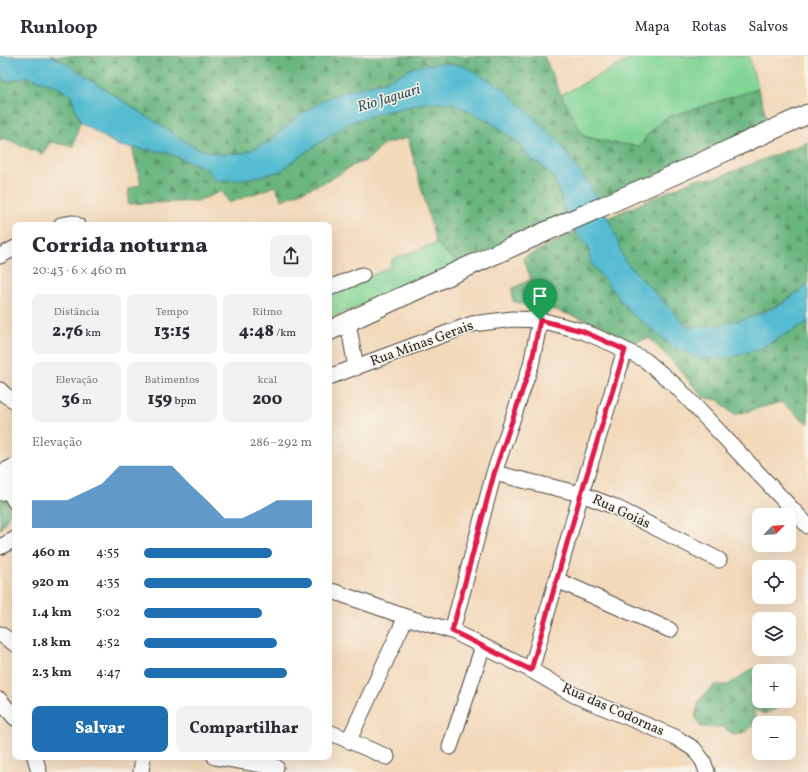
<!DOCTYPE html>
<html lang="pt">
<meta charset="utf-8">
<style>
:root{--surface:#fff;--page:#f2f2f3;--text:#2b2b33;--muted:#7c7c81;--line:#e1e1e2;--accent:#1f6fb2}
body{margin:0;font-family:Vollkorn,serif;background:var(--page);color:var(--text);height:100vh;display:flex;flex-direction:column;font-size:15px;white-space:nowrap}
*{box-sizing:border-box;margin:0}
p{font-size:13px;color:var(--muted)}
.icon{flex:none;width:22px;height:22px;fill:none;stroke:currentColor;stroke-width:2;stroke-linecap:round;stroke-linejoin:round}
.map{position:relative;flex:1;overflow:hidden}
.side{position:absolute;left:12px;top:166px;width:320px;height:538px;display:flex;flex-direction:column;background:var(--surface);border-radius:8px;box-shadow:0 4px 16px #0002}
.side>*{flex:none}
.needle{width:26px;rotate:65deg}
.fabs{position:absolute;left:752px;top:452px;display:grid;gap:8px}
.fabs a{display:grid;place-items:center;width:44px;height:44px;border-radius:8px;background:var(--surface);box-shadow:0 4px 16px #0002;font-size:20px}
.pin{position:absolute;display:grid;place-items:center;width:34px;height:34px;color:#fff;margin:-41px -17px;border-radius:50% 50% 50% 0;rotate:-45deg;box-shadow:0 0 4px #0007}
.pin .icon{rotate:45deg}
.round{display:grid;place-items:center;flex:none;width:42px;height:42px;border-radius:8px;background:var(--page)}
.overview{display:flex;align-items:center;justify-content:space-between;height:68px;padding:0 20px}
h1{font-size:22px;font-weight:800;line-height:30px}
.stats{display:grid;grid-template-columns:repeat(3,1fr);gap:6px;height:68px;padding:4px 20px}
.stats div{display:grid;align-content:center;border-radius:8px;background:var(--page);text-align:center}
.stats b{font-size:17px;font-weight:800}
.stats small{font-size:11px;font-weight:400}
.stats p{font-size:11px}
.chart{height:112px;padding:8px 20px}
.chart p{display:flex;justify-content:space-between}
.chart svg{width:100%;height:72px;margin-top:4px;fill:var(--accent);opacity:.7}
.action{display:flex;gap:8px;margin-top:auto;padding:8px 20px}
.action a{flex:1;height:46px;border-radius:8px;background:var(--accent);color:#fff;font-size:16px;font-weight:800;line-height:46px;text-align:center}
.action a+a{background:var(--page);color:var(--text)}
ul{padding:0 20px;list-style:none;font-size:13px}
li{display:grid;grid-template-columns:64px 48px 1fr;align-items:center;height:30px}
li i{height:10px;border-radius:5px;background:var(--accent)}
header{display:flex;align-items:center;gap:24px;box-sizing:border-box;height:56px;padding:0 20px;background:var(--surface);border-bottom:1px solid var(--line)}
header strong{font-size:19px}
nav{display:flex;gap:22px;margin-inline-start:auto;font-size:14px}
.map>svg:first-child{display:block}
.green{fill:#83d596;stroke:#578060}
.forest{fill:url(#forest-firs);stroke:#4a7055}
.water{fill:#54bcd1;stroke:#40747e}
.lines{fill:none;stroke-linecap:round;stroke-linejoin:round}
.minor-casing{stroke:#494540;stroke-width:17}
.major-casing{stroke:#494540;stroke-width:21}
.minor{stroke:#fff;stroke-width:15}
.major{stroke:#fff;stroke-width:19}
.route-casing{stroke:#fff;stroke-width:8}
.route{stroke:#e11d48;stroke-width:5}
.labels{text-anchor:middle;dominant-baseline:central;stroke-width:3;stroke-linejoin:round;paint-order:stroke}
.street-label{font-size:14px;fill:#2b2b2b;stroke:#f7f3e8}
.water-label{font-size:15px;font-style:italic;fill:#37565d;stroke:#f7f3e8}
</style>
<header>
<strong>Runloop</strong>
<nav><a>Mapa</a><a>Rotas</a><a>Salvos</a></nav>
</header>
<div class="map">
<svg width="808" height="716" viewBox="0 0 808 716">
<defs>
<pattern id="forest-firs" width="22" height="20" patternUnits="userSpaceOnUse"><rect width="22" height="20" fill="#6ab67f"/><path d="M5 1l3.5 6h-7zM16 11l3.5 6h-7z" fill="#579468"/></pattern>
</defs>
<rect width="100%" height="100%" fill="#f7f3e8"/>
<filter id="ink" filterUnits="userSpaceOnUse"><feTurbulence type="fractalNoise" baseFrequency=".025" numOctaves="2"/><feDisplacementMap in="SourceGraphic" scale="8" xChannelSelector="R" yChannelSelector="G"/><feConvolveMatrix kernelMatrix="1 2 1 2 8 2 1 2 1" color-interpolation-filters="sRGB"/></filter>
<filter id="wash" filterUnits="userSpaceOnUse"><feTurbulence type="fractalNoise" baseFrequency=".012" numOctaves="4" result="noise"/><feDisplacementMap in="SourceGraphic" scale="16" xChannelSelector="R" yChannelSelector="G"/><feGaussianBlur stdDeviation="0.9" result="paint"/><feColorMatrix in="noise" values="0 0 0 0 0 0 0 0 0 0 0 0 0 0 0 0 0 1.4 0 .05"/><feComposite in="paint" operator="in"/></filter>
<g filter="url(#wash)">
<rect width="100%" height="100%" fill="#f3d9ba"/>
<!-- green -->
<path class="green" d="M 636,0 L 749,0 L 758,33 L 665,62 L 648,78 L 640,90 L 613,87 L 583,80 L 561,39 Z
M 436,187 L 458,208 L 329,263 L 329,238 L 389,212 L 393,203 Z"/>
<!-- forest -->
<path class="forest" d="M 51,0 L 544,0 L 561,39 L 583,80 L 613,87 L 640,90 L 648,78 L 665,62 L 758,33 L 768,66 L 600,145 L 559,87 L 415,11 L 384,26 L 343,36 L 324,44 L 296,62 L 269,86 L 244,97 L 217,98 L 192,90 L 62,5 Z
M 25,20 L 56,30 L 71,39 L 80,66 L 73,91 L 51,86 L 42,98 L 4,82 L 0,84 L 0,21 L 9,26 Z
M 429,46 L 452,47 L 489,65 L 519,87 L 531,104 L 542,109 L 555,123 L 567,161 L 458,208 L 436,187 L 408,82 L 384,88 L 366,105 L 352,110 L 330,124 L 282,144 L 275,130 L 229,147 L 222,135 L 198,145 L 128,148 L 129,133 L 141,128 L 132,91 L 165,96 L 207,113 L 216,125 L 281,115 L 291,106 L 351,66 L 384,56 Z
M 808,86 L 808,229 L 780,248 L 738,266 L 704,272 L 687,271 L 624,204 L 608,162 L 696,123 L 716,122 Z
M 575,176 L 588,189 L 591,207 L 630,256 L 757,294 L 808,266 L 808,368 L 781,346 L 734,359 L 718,344 L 703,341 L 672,305 L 649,282 L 631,287 L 600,269 L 540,249 L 526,249 L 513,245 L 512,233 L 531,223 L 523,202 Z
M 9,440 L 14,450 L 0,474 L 0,444 Z
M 765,612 L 767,615 L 759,615 L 759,645 L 774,645 L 776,653 L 764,658 L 753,653 L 758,666 L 745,676 L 734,679 L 723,671 L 701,671 L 695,660 L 700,643 L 715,629 L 728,629 L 752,613 Z"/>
<!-- water -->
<path class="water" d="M 0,0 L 51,0 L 62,5 L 192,90 L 217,98 L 244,97 L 269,86 L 296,62 L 324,44 L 343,36 L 384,26 L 415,11 L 442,7 L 464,10 L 503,32 L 559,87 L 600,145 L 615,178 L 624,204 L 687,271 C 718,272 752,263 780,249 C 790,243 799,235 808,229 L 808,266 L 757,294 L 730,301 L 700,303 L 675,292 L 630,256 L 591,207 L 588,189 L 575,176 L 567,161 L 555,123 L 542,109 L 531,104 L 519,87 L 489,65 L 452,47 L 429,46 L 384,56 L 351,66 L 291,106 L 281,115 L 251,122 L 216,125 L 207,113 L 165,96 L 119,90 L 80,66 L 71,39 L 56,30 L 26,20 L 8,26 L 0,21 Z"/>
</g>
<g filter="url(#ink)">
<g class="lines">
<defs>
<path id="minor" d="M 61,169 L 73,167 L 77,169
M 0,200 L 15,192
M 329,232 L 362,219
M 348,266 L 356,312
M 329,321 L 472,268 L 513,263 L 540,264 L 582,275 L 613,288 L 645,304 L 676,330 L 808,470
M 0,334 L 5,339 L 15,345
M 494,417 L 581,438 L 613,450 L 719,504
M 7,432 L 15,446
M 0,491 L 15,483
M 557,524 L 670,574
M 329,535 L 335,536 L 406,561 L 452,575 L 531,614 L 574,639 L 675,681 L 694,693 L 703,705 L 707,716
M 452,575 L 494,417 L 531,309 L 540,264
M 0,578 L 15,588
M 531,614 L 581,438 L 625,294
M 0,644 L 15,662
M 329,676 L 387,701
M 349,684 L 406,561
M 450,691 L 483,590
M 35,701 L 39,716
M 215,701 L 276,711
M 141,716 L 143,701"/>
<path id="major" d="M 329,275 C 435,224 543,177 651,129 C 704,106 755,81 808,58
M 0,419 L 15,412
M 0,435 L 15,428"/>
</defs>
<!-- minor casing -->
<use href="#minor" class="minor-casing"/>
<!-- major casing -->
<use href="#major" class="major-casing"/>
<!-- minor -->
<use href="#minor" class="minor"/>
<!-- major -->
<use href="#major" class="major"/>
</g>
</g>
<g class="lines" filter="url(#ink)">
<defs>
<path id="route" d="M 540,264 L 582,275 L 625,294 L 581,438 L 531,614 L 452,575 L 494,418 L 531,309 Z"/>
</defs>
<!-- route casing -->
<use href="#route" class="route-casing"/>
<!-- route -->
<use href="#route" class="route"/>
</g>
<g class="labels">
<!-- street labels -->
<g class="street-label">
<text transform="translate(422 288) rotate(-20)">Rua Minas Gerais</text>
<text transform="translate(621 456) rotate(25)">Rua Goiás</text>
<text transform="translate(613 654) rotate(24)">Rua das Codornas</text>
</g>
<!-- water labels -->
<g class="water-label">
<text transform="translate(389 43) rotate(-17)">Rio Jaguari</text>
</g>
</g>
</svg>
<div class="fabs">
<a><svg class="needle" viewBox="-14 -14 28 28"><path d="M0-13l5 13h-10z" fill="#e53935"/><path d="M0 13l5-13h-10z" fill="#7c7c81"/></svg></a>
<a><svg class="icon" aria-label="locate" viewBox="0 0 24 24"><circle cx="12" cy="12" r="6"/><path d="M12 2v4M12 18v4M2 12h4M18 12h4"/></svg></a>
<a><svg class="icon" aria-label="layers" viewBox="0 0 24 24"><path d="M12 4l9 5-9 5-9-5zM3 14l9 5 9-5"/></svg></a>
<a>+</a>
<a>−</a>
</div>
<div class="pin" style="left:540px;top:264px;background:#1e9e55"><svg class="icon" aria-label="arrive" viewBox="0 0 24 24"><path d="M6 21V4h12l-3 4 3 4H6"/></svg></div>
<section class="side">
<div class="overview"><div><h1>Corrida noturna</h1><p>20:43 · 6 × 460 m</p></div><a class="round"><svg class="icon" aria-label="share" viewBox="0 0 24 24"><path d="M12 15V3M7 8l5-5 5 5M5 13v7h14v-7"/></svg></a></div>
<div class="stats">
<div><p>Distância</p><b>2.76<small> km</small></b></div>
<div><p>Tempo</p><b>13:15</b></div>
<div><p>Ritmo</p><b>4:48<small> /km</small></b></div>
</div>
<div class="stats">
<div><p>Elevação</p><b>36<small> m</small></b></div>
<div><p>Batimentos</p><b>159<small> bpm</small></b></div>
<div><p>kcal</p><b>200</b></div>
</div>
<div class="chart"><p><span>Elevação</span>286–292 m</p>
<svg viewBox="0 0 160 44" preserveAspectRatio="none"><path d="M0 44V27L10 27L20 27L30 22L40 17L50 6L60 6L70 6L80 6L90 17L100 27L110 38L120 38L130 33L140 27L150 27L160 27V44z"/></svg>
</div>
<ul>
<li><b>460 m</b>4:55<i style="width:76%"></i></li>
<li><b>920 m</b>4:35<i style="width:100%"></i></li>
<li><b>1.4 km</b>5:02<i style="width:70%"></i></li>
<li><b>1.8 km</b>4:52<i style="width:79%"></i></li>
<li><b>2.3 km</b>4:47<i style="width:85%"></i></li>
</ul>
<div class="action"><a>Salvar</a><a>Compartilhar</a></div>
</section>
</div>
